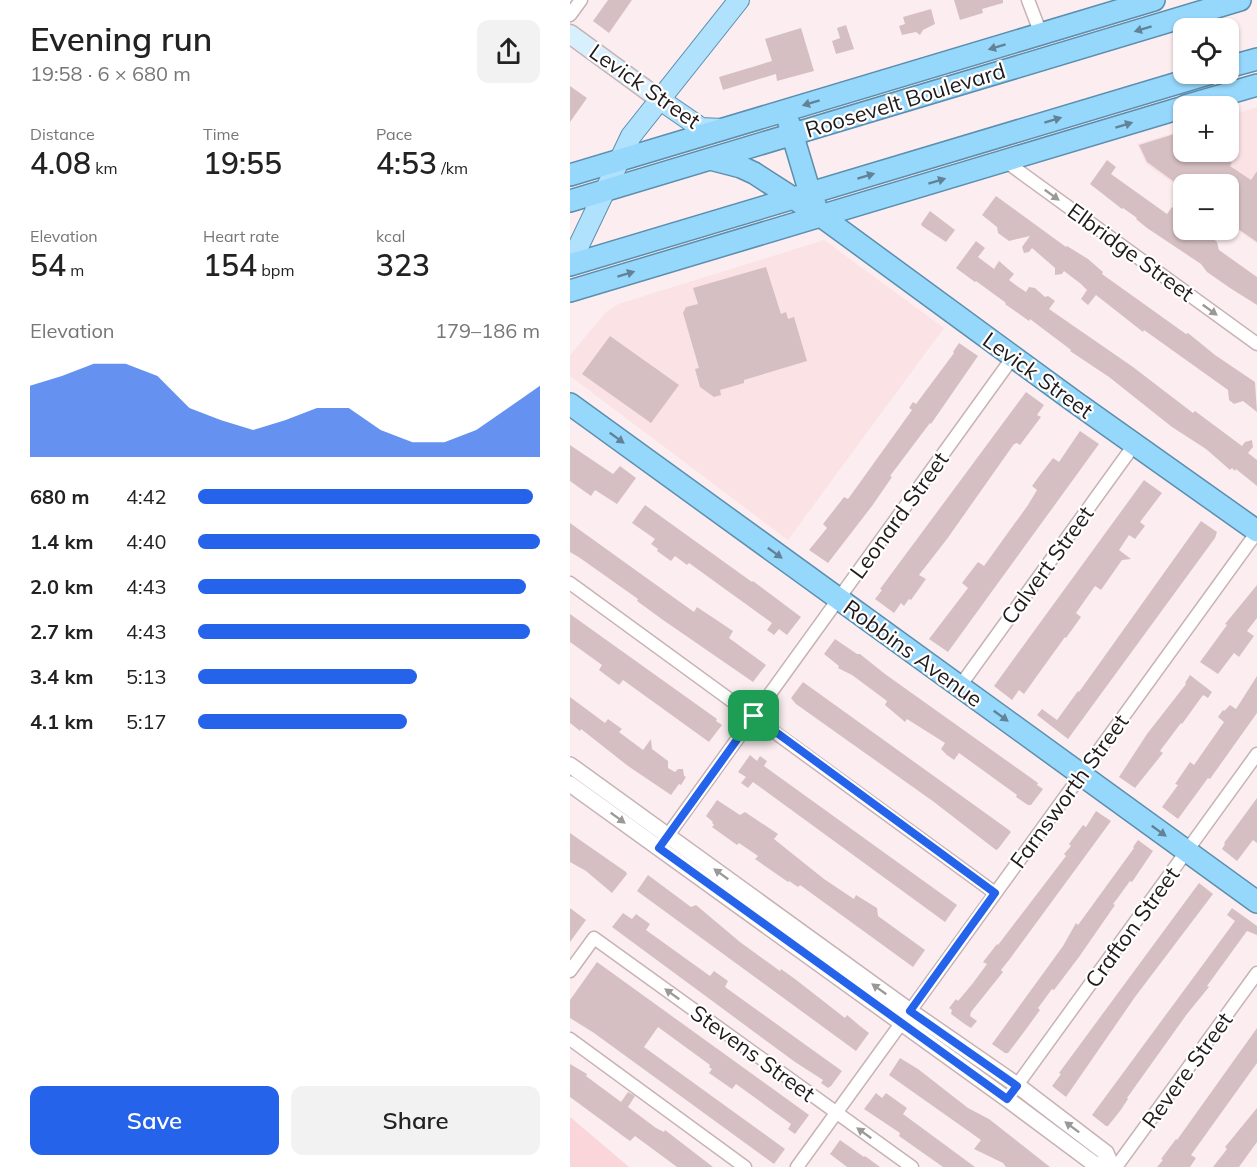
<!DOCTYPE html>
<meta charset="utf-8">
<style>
:root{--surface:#fff;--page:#f2f2f2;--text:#222;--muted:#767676;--accent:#2563eb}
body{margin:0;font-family:Mulish,sans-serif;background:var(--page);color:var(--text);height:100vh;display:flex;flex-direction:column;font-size:22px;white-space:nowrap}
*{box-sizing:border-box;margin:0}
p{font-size:20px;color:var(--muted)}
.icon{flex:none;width:33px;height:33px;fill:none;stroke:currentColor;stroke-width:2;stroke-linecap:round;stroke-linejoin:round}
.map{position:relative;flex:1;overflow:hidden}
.sheet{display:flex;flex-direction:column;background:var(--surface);width:570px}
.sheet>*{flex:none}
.controls{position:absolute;left:603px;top:18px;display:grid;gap:12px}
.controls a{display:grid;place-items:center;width:66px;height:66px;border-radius:12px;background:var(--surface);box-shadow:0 2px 4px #0004;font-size:30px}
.pin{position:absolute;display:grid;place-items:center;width:51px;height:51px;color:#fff;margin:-26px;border-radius:12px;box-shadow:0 3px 9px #0006}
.round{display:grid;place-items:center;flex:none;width:63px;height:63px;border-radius:12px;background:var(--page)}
.summary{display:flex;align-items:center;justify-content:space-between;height:102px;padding:0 30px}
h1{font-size:33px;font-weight:600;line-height:45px}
.stats{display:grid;grid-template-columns:repeat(3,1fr);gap:9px;height:102px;padding:6px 30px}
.stats div{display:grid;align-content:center}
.stats b{font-size:30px;font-weight:600}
.stats small{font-size:16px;font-weight:400}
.stats p{font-size:16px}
.chart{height:168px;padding:12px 30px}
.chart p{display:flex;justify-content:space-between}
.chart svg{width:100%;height:108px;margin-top:6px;fill:var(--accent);opacity:.7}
.cta{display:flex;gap:12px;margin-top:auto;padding:12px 30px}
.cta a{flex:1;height:69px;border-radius:12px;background:var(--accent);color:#fff;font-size:24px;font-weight:600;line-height:69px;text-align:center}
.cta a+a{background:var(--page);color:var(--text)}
ul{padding:0 30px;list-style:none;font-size:20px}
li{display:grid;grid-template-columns:96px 72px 1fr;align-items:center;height:45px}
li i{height:15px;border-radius:8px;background:var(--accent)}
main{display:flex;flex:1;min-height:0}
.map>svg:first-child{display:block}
.built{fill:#fbe2e5}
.green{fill:#fad5d9}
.building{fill:#d5bfc2}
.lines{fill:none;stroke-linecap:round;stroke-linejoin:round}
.minor-casing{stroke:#c7b2b4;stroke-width:15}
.tertiary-casing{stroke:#c7b2b4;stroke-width:18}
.secondary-casing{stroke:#c7b2b4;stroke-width:21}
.primary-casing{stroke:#5c8ead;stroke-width:22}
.trunk-casing{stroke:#5c8ead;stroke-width:24}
.minor{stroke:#fff;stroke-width:12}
.tertiary{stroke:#fff;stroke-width:15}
.secondary{stroke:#d8f0fe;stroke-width:18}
.primary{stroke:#b0e1fd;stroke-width:20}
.trunk{stroke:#96d7fc;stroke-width:21}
.oneway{fill:#618297}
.oneway2{fill:#9b9898}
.route-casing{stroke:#fff;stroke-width:12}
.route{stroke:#2563eb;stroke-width:8}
.labels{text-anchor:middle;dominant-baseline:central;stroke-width:4.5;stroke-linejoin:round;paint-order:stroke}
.street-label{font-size:22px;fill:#211a1b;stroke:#fff}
</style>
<main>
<section class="sheet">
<div class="summary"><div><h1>Evening run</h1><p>19:58 · 6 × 680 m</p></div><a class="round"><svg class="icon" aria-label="share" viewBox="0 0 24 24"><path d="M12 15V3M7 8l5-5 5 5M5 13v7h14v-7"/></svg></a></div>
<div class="stats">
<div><p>Distance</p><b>4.08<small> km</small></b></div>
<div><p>Time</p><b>19:55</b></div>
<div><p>Pace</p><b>4:53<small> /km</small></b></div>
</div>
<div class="stats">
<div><p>Elevation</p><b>54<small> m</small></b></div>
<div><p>Heart rate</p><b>154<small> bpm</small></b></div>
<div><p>kcal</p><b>323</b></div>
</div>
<div class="chart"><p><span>Elevation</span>179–186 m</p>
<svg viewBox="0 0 160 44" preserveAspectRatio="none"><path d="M0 44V15L10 11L20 6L30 6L40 11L50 24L60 29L70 33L80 29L90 24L100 24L110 33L120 38L130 38L140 33L150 24L160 15V44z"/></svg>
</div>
<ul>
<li><b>680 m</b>4:42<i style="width:98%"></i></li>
<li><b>1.4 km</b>4:40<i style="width:100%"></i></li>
<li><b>2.0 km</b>4:43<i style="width:96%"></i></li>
<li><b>2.7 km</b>4:43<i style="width:97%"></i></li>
<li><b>3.4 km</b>5:13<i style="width:64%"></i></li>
<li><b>4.1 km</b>5:17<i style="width:61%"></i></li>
</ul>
<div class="cta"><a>Save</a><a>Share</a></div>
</section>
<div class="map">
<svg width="687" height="1167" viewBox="0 0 687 1167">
<rect width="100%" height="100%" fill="#fceef0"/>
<!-- built -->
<path class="built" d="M 687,107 L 687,244 L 659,224 L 658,184 L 614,184 L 613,191 L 576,164 L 567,144 L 613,130 L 614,152 L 658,152 L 659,116 Z
M 254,240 L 374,328 L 218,540 L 0,376 L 0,355 L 36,312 L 48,304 Z"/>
<!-- green -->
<path class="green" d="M 0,1117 L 59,1167 L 0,1167 Z"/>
<!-- building -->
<path class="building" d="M 38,0 L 62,0 L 39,33 L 23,21 Z
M 384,0 L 433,0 L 433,3 L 412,9 L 413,13 L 390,20 Z
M 361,9 L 365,24 L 353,30 L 350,35 L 346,32 L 332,35 L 329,26 L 335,24 L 333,17 Z
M 276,25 L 284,49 L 266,54 L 262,41 L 270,38 L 267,28 Z
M 231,28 L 244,71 L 207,81 L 206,74 L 153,90 L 149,77 L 202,61 L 195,39 Z
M 0,86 L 17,98 L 0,122 Z
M 614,131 L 614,152 L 646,152 L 662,163 L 660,166 L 681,180 L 687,171 L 687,242 L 658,222 L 658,184 L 614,184 L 614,189 L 577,162 L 569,145 Z
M 537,160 L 546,167 L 541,174 L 597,214 L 602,207 L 614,216 L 614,230 L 622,230 L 630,235 L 635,230 L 643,235 L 641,237 L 647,242 L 649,250 L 687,277 L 687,305 L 660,288 L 637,272 L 631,264 L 577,228 L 566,219 L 567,218 L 553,208 L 552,209 L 520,184 Z
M 426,196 L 496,247 L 497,246 L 518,259 L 533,272 L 532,274 L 616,334 L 618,333 L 645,355 L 685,382 L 687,412 L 673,401 L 664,404 L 659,400 L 658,390 L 574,330 L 573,332 L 526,295 L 518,305 L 511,299 L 517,290 L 511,284 L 494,271 L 492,274 L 485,275 L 485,268 L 462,248 L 459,252 L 454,253 L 452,247 L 460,236 L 439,241 L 428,233 L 427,227 L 412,215 Z
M 360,211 L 385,230 L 376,242 L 352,226 L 351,224 Z
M 406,241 L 415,248 L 408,257 L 424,269 L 429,261 L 444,274 L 439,280 L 447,286 L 456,292 L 459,287 L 465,288 L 475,297 L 478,296 L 485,301 L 479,309 L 563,367 L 623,413 L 625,411 L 672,446 L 675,442 L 682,440 L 683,447 L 678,453 L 687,460 L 687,486 L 666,469 L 665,471 L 662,468 L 660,470 L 636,449 L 602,427 L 539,377 L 500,351 L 501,350 L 460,319 L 459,321 L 435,304 L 436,303 L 406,281 L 405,282 L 386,268 Z
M 196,267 L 211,314 L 216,312 L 218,319 L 224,317 L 237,361 L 174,380 L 174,383 L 150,390 L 151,395 L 144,397 L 130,387 L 125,369 L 129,368 L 113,313 L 116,307 L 128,304 L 123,288 Z
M 40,336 L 109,385 L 81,423 L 12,374 Z
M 389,343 L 408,356 L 361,424 L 360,423 L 320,476 L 322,477 L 302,506 L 258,563 L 239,550 L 257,528 L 253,524 L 274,497 L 278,499 L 342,410 L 339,408 L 343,402 L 346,404 L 384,353 L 383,352 Z
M 456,392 L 474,405 L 467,415 L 471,417 L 450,445 L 447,443 L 444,444 L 377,539 L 349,575 L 356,579 L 341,600 L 339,599 L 334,606 L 331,603 L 324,613 L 305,599 L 312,590 L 310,589 Z
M 510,431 L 529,444 L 378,652 L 359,639 L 398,588 L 392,583 L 408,562 L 414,566 L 458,505 L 467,490 L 462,486 L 473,471 L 483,458 L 489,462 Z
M 0,445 L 43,474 L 50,466 L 66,478 L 47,504 L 25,490 L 21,496 L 0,481 Z
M 574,480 L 592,493 L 570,522 L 575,526 L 565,539 L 559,535 L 549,550 L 561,559 L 552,560 L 531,590 L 525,586 L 506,613 L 511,617 L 496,638 L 495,637 L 454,694 L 449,690 L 442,700 L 424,686 Z
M 75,505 L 157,564 L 182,582 L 183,581 L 231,617 L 217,635 L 209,629 L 204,635 L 197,630 L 202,623 L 119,563 L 117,565 L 105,556 L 101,561 L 87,551 L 88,549 L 81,544 L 85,539 L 62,523 Z
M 631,521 L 647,532 L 645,538 L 498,739 L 467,715 L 472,709 L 487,720 L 508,691 L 509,692 Z
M 0,523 L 124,612 L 127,607 L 163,631 L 159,638 L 196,665 L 183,682 L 93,620 L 67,601 L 68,599 L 10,558 L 0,552 Z
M 687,585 L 687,618 L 677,631 L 684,636 L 669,657 L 664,653 L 648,674 L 630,662 L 657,625 L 655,624 Z
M 0,614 L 147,719 L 146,721 L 152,725 L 139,742 L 53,680 L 49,685 L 29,670 L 32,665 L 0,642 Z
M 265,639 L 287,654 L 290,654 L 315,674 L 468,783 L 467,785 L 473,789 L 461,805 L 458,805 L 446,797 L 447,795 L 389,753 L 384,760 L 377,755 L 371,749 L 375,743 L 337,719 L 335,722 L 315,705 L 317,701 L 282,675 L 268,668 L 269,666 L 254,654 Z
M 620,675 L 642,692 L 638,698 L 633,695 L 612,724 L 611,723 L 590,751 L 593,753 L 565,788 L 549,777 L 577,734 L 616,684 L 615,683 Z
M 687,676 L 687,713 L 640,779 L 638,778 L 608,819 L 592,807 L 608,785 L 605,784 L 620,762 L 624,765 L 654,722 L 648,717 L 653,710 L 654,711 L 660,705 L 666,709 Z
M 233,682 L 439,830 L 441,832 L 428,849 L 426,850 L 364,802 L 226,704 L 221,698 Z
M 0,697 L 35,723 L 38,719 L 52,729 L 49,732 L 73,750 L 81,739 L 82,749 L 98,761 L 98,768 L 105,772 L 108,769 L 113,769 L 114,776 L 116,777 L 111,785 L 109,784 L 101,795 L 58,766 L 11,729 L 10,731 L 0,723 Z
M 180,755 L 187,761 L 190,756 L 197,761 L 194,766 L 387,905 L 375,922 L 183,782 L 178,788 L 171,783 L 176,777 L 168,772 Z
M 687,798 L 687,843 L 683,840 L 667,861 L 652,849 L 655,844 L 654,843 Z
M 147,800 L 170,815 L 175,812 L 208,834 L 204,839 L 254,879 L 284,899 L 286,895 L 307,908 L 308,916 L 355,950 L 343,967 L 230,885 L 228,887 L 219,881 L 218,882 L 185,859 L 188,856 L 169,843 L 167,845 L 142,827 L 144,825 L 142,823 L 143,822 L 136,816 Z
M 526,811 L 541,821 L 439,960 L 431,970 L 433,972 L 401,1012 L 400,1016 L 407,1021 L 401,1028 L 396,1025 L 381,1014 L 382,1010 L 379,1008 L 386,999 L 388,1001 L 403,983 L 417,964 L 413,962 L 427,944 L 428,945 L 496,856 L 494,854 L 501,846 L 499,844 L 513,825 L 516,827 Z
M 0,833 L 56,872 L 57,874 L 42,893 L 16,871 L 0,862 Z
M 568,840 L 583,851 L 562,882 L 560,881 L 547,899 L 543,904 L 545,905 L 509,957 L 484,990 L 482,989 L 471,1004 L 468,1008 L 470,1010 L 454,1032 L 438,1053 L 435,1053 L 422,1044 L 493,946 L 506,923 L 508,925 L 564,848 L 563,847 Z
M 78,875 L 121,907 L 126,905 L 170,942 L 210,971 L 211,969 L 225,979 L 275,1018 L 277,1015 L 290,1026 L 299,1033 L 286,1051 L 67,891 Z
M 629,883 L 643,894 L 565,997 L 496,1097 L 482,1086 L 491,1074 L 489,1073 Z
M 0,908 L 16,920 L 0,942 Z
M 662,908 L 687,926 L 687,935 L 677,931 L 637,986 L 639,987 L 617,1014 L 557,1098 L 558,1099 L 550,1111 L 538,1126 L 536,1126 L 522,1115 L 665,921 L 657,915 Z
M 53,913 L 62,919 L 66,914 L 80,924 L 76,930 L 140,976 L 144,971 L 158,981 L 155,987 L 272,1071 L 261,1086 L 258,1088 L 251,1083 L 253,1080 L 225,1062 L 42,927 Z
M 27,962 L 239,1115 L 225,1134 L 218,1129 L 221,1124 L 166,1084 L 162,1089 L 139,1073 L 142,1069 L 139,1067 L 140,1065 L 88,1027 L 74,1047 L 215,1149 L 204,1164 L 24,1033 L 0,1018 L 0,1000 Z
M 687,1028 L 687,1063 L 621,1155 L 626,1158 L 620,1167 L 587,1167 L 593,1160 L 591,1159 L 606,1139 L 607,1140 Z
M 330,1058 L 348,1069 L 398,1108 L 419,1119 L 480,1167 L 436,1167 L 433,1163 L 404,1149 L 411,1140 L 319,1075 Z
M 0,1064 L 17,1074 L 16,1076 L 51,1102 L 58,1092 L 65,1096 L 58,1107 L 86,1128 L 94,1132 L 95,1130 L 143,1167 L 107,1167 L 65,1136 L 60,1141 L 53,1136 L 0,1097 Z
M 306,1093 L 312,1098 L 316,1093 L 337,1108 L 333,1114 L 405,1167 L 373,1167 L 329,1136 L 330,1133 L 294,1109 Z
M 687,1108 L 687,1142 L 669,1167 L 643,1167 L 657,1149 L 655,1147 Z
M 270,1140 L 294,1157 L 295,1156 L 310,1167 L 277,1167 L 260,1154 Z"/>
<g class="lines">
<defs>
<path id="minor" d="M 458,0 L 471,34
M 0,15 L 11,0
M 435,161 L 687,344
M 0,583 L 425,893
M 390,686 L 564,445
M 93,842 L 443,357
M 0,971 L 24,938 L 342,1167
M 0,1039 L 175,1167
M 437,1099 L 687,754
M 227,1167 L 687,532
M 546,1167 L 687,973"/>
<path id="tertiary" d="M 0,765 L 340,1011 L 447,1085 L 536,1153 L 542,1167
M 0,784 L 437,1099 L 523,1163 L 533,1167"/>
<path id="secondary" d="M 0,34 L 89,99"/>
<path id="primary" d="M 89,99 L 131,128 L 152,129
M 0,264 L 61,136 L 169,0"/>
<path id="trunk" d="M 658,67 L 687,59
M 615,106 L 687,85
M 219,123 L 240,193 L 245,204
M 140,159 L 171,167 L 184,173 L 251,216 L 505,402 L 687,531
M 0,175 L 584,0
M 0,201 L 670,0
M 0,265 L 638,74
M 0,291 L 614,107
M 0,404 L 687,902"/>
</defs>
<!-- minor casing -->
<use href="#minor" class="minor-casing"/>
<!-- tertiary casing -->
<use href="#tertiary" class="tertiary-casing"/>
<!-- secondary casing -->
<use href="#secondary" class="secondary-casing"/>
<!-- primary casing -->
<use href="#primary" class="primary-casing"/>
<!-- trunk casing -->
<use href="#trunk" class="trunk-casing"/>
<!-- minor -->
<use href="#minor" class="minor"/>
<!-- tertiary -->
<use href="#tertiary" class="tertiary"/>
<!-- secondary -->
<use href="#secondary" class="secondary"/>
<!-- primary -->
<use href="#primary" class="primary"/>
<!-- trunk -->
<use href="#trunk" class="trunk"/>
</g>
<!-- one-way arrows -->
<defs><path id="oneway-solid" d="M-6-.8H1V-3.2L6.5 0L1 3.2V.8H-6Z" transform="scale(1.5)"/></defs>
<g class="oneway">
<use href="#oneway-solid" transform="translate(573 29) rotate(163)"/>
<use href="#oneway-solid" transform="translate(427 47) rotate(163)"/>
<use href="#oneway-solid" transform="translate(241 103) rotate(163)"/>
<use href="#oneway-solid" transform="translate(483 120) rotate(-17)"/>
<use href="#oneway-solid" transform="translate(554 125) rotate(-17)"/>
<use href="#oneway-solid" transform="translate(296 176) rotate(-17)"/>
<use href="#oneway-solid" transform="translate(367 181) rotate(-17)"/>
<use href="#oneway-solid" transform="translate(56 274) rotate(-17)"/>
<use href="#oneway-solid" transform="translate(47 438) rotate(36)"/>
<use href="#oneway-solid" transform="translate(205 553) rotate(36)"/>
<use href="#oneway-solid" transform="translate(431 716) rotate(36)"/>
<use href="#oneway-solid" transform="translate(589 831) rotate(36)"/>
</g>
<g class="oneway2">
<use href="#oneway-solid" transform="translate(482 195) rotate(36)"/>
<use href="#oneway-solid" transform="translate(640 310) rotate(36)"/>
<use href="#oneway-solid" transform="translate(48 818) rotate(36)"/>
<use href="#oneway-solid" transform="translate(151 874) rotate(-144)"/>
<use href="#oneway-solid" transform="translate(309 989) rotate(-144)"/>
<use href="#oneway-solid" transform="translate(102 994) rotate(-144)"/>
<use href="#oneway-solid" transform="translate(502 1127) rotate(-143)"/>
<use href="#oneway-solid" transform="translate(294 1133) rotate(-144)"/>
</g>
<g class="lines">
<defs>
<path id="route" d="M 184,716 L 425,893 L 340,1011 L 447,1086 L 437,1099 L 89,848 Z"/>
</defs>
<!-- route casing -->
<use href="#route" class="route-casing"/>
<!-- route -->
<use href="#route" class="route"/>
</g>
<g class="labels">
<!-- street labels -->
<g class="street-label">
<text transform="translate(75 86) rotate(35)">Levick Street</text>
<text transform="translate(335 100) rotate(-17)">Roosevelt Boulevard</text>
<text transform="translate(561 252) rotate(36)">Elbridge Street</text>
<text transform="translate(468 375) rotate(36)">Levick Street</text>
<text transform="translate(329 515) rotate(-54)">Leonard Street</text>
<text transform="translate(477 565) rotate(-54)">Calvert Street</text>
<text transform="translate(343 653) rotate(36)">Robbins Avenue</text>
<text transform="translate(499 791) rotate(-54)">Farnsworth Street</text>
<text transform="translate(562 927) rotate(-54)">Crafton Street</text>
<text transform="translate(183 1053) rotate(36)">Stevens Street</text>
<text transform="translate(617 1070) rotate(-54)">Revere Street</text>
</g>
</g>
</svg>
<div class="controls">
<a><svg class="icon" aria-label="locate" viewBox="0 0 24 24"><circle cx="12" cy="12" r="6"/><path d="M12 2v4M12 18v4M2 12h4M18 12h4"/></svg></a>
<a>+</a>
<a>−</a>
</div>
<div class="pin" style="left:184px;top:716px;background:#1e9e55"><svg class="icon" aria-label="arrive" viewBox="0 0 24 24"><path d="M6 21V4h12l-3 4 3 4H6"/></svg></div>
</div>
</main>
